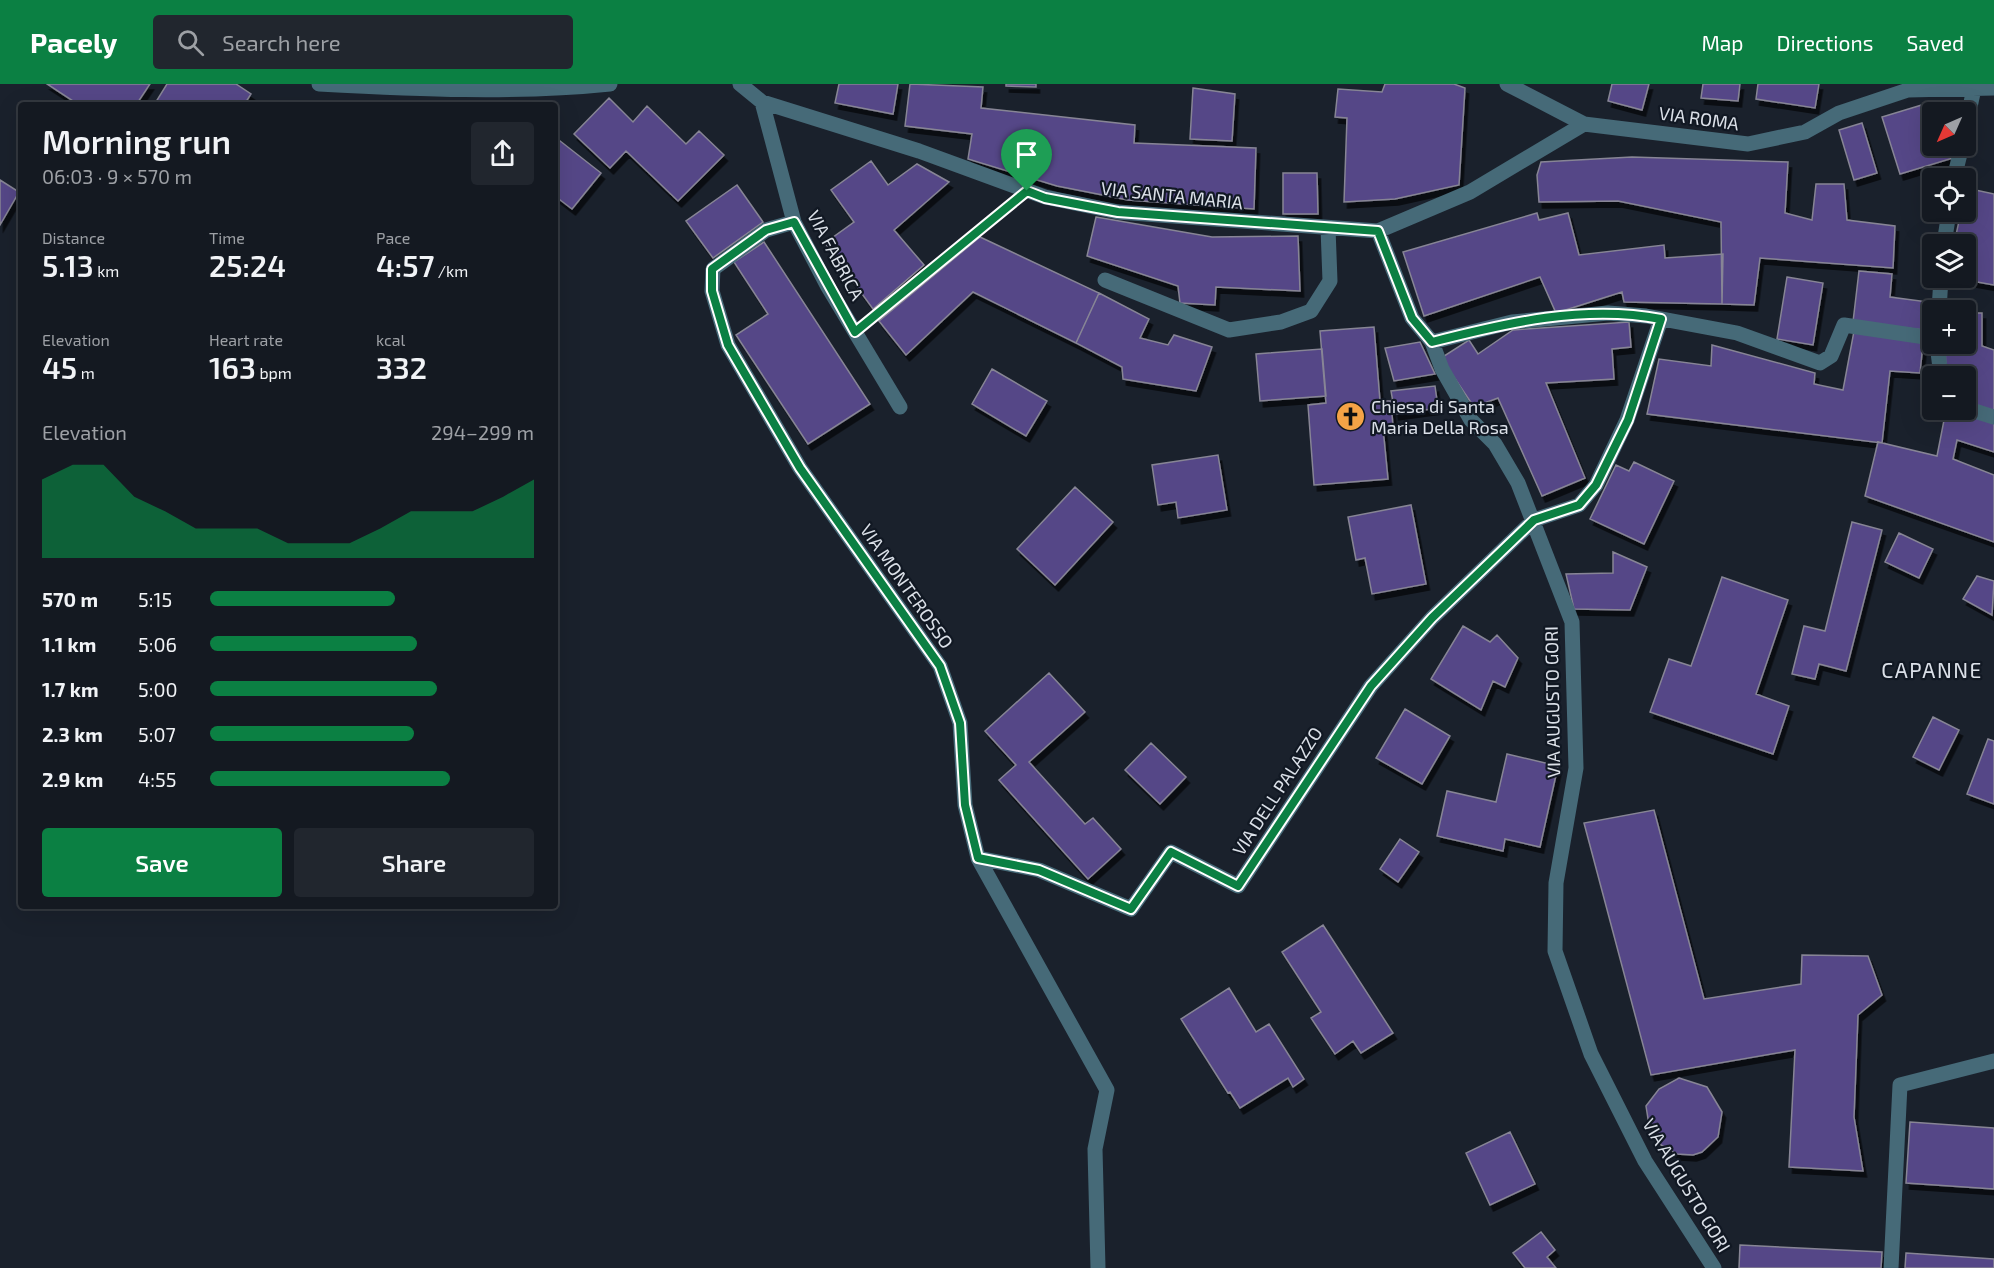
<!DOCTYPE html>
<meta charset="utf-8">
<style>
:root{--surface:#141921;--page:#21262e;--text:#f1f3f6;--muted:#9da0a5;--line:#33383f;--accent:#0b8043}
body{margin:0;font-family:"Exo 2",sans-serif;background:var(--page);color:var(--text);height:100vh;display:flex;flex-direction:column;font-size:22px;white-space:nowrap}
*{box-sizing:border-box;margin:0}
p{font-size:20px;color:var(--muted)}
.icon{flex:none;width:33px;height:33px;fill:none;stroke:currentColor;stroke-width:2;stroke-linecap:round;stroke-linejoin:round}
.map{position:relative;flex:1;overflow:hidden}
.side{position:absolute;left:18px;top:18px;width:540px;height:807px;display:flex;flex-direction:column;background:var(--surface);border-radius:6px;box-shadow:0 6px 24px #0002,0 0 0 2px var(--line)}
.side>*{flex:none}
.needle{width:39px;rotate:225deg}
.tools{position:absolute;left:1922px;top:18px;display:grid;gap:12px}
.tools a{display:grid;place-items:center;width:54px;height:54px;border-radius:6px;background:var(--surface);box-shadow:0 6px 24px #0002,0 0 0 2px var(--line);font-size:30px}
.pin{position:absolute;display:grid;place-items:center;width:51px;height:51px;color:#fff;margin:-62px -26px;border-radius:50% 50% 50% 0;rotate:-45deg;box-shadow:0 0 6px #0007}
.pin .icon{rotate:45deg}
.round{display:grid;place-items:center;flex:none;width:63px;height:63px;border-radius:6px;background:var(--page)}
.summary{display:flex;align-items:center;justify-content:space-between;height:102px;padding:0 24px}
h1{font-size:33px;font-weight:600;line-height:45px}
.figures{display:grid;grid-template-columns:repeat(3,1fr);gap:9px;height:102px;padding:6px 24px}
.figures div{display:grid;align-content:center}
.figures b{font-size:30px;font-weight:600}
.figures small{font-size:16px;font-weight:400}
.figures p{font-size:16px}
.chart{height:168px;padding:12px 24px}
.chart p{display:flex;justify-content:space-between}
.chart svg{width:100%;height:108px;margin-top:6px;fill:var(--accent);opacity:.7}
.cta{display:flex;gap:12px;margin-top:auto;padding:12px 24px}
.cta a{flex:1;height:69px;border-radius:6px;background:var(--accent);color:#fff;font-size:24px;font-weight:600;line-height:69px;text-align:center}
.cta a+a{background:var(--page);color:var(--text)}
ul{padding:0 24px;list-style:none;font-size:20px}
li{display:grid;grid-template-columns:96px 72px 1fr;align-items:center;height:45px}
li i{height:15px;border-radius:8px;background:var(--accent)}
header{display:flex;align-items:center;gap:36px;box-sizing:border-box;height:84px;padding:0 30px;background:var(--accent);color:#fff}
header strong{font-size:28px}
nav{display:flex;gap:33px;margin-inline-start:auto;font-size:21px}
.search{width:420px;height:54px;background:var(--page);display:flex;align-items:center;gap:15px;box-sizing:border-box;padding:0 21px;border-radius:6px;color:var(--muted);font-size:22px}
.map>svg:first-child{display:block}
.building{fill:#544687;stroke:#878595;stroke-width:1.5;filter:url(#shadow)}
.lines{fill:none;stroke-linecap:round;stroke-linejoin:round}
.path{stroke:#7a8089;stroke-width:4;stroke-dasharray:4.5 3;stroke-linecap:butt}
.minor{stroke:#466a78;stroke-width:15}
.route-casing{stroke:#fff;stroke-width:12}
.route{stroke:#0b8043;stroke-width:8}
.labels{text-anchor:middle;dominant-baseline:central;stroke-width:4.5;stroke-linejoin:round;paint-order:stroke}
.street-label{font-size:18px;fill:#dbe0e8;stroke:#111823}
.poi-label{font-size:18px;fill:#dbe0e8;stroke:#111823;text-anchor:start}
.quarter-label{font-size:21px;letter-spacing:1.5px;fill:#dbe0e8;stroke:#111823}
</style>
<header>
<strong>Pacely</strong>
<div class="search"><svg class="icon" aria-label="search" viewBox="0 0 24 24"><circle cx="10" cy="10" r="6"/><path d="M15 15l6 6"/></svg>Search here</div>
<nav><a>Map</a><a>Directions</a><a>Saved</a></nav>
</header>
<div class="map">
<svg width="1994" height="1184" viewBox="0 0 1994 1184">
<defs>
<filter id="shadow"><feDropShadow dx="3.5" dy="6" stdDeviation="0" flood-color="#0009"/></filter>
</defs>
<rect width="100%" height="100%" fill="#1a212c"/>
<!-- building -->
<path class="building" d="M 47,0 L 150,0 L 136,21 L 79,21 Z
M 167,0 L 236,0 L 251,10 L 244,21 L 154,21 Z
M 839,0 L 898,0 L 893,30 L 835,19 Z
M 910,0 L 983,3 L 981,24 L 1135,41 L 1134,59 L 1256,64 L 1254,125 L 1128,116 L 1057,102 L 968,75 L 972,50 L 905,42 Z
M 1006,0 L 1036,0 L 1036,3 L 1006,2 Z
M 1385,0 L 1454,0 L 1465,4 L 1459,101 L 1395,115 L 1344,118 L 1347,34 L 1335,33 L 1338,5 L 1382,8 Z
M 1612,0 L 1649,0 L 1642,26 L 1608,17 Z
M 1703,0 L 1740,0 L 1738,17 L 1701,14 Z
M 1758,0 L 1819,0 L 1815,24 L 1756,15 Z
M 1193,4 L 1235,10 L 1232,57 L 1190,55 Z
M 609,14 L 633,38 L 647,22 L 686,60 L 699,47 L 724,71 L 678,117 L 626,67 L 610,84 L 574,50 Z
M 1935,17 L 1939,28 L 1932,28 L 1932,62 L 1949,62 L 1953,74 L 1900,90 L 1882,33 Z
M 1862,39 L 1877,89 L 1854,96 L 1839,46 Z
M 555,53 L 601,89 L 572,125 L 555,112 Z
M 1632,73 L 1788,78 L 1785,129 L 1812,136 L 1816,100 L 1844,100 L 1847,136 L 1895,142 L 1893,184 L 1760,174 L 1754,221 L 1722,220 L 1721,138 L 1618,117 L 1539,118 L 1537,91 L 1541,78 Z
M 871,77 L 888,101 L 917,80 L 949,98 L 894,146 L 924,181 L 873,225 L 825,159 L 854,138 L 831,106 Z
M 1283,89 L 1317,89 L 1318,130 L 1283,130 Z
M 0,96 L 19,108 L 0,141 Z
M 737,101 L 763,138 L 713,174 L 686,137 Z
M 1966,104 L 1994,110 L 1994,201 L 1955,194 L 1965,194 L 1965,160 L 1954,160 L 1961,128 L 1965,128 Z
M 1537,129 L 1539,136 L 1568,129 L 1579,171 L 1664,161 L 1665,174 L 1723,170 L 1722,220 L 1624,218 L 1622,208 L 1556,229 L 1540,193 L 1424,232 L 1403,168 Z
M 1096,133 L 1212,153 L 1298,152 L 1300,207 L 1216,203 L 1215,221 L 1180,219 L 1178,202 L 1087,172 Z
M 980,153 L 1099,209 L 1076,259 L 973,208 L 906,271 L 879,237 Z
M 764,158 L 870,320 L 808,360 L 736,251 L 768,230 L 734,178 Z
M 1859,187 L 1892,190 L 1890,213 L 1936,219 L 1932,226 L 1932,247 L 1853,238 Z
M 1787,193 L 1823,199 L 1813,261 L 1777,255 Z
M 1099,209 L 1149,235 L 1140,254 L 1168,261 L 1174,251 L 1212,263 L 1196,307 L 1123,295 L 1122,283 L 1076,259 Z
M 1965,229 L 1982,229 L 1982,262 L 1994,266 L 1994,328 L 1966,321 L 1966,291 L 1946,291 L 1945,260 L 1965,260 Z
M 1629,238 L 1631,263 L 1612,265 L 1614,295 L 1546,299 L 1585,394 L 1542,412 L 1498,314 L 1474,323 L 1441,274 L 1469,256 L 1478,270 L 1513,246 Z
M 1374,243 L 1380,317 L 1391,317 L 1393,343 L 1383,344 L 1388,395 L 1314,401 L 1308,321 L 1326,319 L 1320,247 Z
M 1854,247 L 1923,259 L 1920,289 L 1890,287 L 1882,359 L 1647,330 L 1659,275 L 1711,282 L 1712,261 L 1815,289 L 1814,300 L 1843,306 Z
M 1420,258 L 1435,290 L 1394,297 L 1385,264 Z
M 1322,265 L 1326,312 L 1260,317 L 1256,270 Z
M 992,285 L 1047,317 L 1026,352 L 972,320 Z
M 1435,302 L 1438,324 L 1395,330 L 1391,307 Z
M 1946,326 L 1956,326 L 1994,338 L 1994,368 L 1957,356 L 1953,375 L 1994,391 L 1994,458 L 1865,412 L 1878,358 L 1937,372 Z
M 1218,371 L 1227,426 L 1178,434 L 1176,418 L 1158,421 L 1152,381 Z
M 1634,378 L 1674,397 L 1644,460 L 1590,435 L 1616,381 L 1629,387 Z
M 1075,403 L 1113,438 L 1055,501 L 1017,465 Z
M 1411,421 L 1426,500 L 1372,510 L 1365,474 L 1356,476 L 1348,433 Z
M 1852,438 L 1882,446 L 1846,587 L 1819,580 L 1815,595 L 1792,590 L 1804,542 L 1825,547 Z
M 1899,449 L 1933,465 L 1919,494 L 1885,478 Z
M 1613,468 L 1647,483 L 1630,526 L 1574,525 L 1566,490 L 1613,489 Z
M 1977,492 L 1994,497 L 1992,531 L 1963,515 Z
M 1722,493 L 1788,516 L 1756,610 L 1789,622 L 1773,670 L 1650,628 L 1669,575 L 1691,582 Z
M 1463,542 L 1490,558 L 1497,551 L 1518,574 L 1505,603 L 1493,597 L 1481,626 L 1431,595 Z
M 1049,589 L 1085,628 L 1029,678 L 1085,740 L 1093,734 L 1121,765 L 1088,795 L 999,696 L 1016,681 L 985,647 Z
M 1405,625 L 1450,652 L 1422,700 L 1376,674 Z
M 1933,633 L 1959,646 L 1939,686 L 1913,673 Z
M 1988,655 L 1994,657 L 1994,720 L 1967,710 Z
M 1151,659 L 1186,693 L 1160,720 L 1125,686 Z
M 1507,670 L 1558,682 L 1540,763 L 1505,755 L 1503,767 L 1437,752 L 1447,707 L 1496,718 Z
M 1654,726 L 1704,915 L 1801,900 L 1802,871 L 1868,872 L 1882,911 L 1858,931 L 1854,1033 L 1863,1087 L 1789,1083 L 1795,966 L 1651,991 L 1584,739 Z
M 1400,755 L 1419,768 L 1398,798 L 1380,785 Z
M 1323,841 L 1393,949 L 1361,969 L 1353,957 L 1335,970 L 1311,934 L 1321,928 L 1282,868 Z
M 1229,904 L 1256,948 L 1269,940 L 1304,995 L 1293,1003 L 1288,994 L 1240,1024 L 1230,1008 L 1228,1009 L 1181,935 Z
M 1679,994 L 1707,1003 L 1722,1028 L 1718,1053 L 1702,1068 L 1693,1071 L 1677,1070 L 1661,1061 L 1649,1041 L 1646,1022 L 1659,1005 Z
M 1910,1038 L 1994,1044 L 1994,1105 L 1906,1099 Z
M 1510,1048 L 1535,1100 L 1490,1121 L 1466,1069 Z
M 1541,1148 L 1555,1166 L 1547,1173 L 1556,1184 L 1525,1184 L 1513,1169 Z
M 1740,1161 L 1882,1168 L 1881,1184 L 1739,1184 Z
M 1906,1169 L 1994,1175 L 1994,1184 L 1905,1184 Z"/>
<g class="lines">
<!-- path -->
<path class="path" d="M 874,232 L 1005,125"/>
<!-- minor -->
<path class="minor" d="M 319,0 C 415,5 514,10 610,0
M 740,0 L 762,18 L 794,138 L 828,203 L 900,323
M 1507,0 L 1584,40 L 1748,60 L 1805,48 L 1839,29 L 1908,6 L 1994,4
M 762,18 L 919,67 L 1045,113 L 1118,128 L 1378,147
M 1584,40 L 1470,108 L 1378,147 L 1412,234 L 1432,258 L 1442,285 L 1471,336 L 1495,360 L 1518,399 L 1572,538 L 1576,684 L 1556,799 L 1555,867 L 1591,970 L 1645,1077 L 1714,1184
M 1965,46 L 1975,0
M 1954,94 L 1962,62
M 794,138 L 766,146 L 713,185 L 712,207 L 728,261 L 800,384 L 940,582 L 960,639 L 965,721 L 978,774 L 1107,1006 L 1095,1065 L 1098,1184
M 1944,160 L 1949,128
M 1105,196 L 1229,246 L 1281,238 L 1311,227 L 1330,197 L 1328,144
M 1939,226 L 1941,194
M 1432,258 L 1512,238 L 1608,229 L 1646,232 L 1737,249 L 1820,279 L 1831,272 L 1844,241 L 1932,254
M 1937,260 L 1941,292
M 1965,324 L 1994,333
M 978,774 L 1039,786 L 1131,825 L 1171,768 L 1238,802 L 1371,602 L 1432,534 L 1534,436 L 1579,421 L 1596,401 L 1627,336 L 1661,235
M 1891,1184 L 1900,1001 L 1994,977"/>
</g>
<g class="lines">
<defs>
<path id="route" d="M 1027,107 L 1045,114 L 1118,128 L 1378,147 L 1412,234 L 1432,258 C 1506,239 1585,220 1661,235 L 1628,336 L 1596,401 L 1579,421 L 1534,436 L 1432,534 L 1371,602 L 1238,802 L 1171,768 L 1131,825 L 1039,786 L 978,774 L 965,721 L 960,639 L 940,582 L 800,384 L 728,261 L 712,207 L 712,185 L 766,146 L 794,138 L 855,248 Z"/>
</defs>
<!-- route casing -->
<use href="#route" class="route-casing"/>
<!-- route -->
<use href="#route" class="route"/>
</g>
<!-- icons -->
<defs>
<symbol id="church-disc" viewBox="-11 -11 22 22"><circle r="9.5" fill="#f5a346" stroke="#111823"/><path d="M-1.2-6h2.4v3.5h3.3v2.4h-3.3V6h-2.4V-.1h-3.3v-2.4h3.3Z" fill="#111"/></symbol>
</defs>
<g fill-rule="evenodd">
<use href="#church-disc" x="1334" y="316" width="33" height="33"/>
</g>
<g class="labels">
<!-- street labels -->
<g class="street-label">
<text transform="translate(1699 34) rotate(8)">VIA ROMA</text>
<text transform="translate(1172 111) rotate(6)">VIA SANTA MARIA</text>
<text transform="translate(836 171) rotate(62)">VIA FABRICA</text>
<text transform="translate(907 502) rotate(55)">VIA MONTEROSSO</text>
<text transform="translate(1552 618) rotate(-91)">VIA AUGUSTO GORI</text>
<text transform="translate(1277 707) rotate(-57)">VIA DELL PALAZZO</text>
<text transform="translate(1687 1101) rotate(59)">VIA AUGUSTO GORI</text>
</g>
<!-- poi labels -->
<g class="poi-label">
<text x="1371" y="322">Chiesa di Santa<tspan x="1371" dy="21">Maria Della Rosa</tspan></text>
</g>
<!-- quarter labels -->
<g class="quarter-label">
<text x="1932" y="585">CAPANNE</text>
</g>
</g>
</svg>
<div class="tools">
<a><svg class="needle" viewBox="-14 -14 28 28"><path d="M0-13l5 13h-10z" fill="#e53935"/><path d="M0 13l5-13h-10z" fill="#9da0a5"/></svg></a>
<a><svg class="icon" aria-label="locate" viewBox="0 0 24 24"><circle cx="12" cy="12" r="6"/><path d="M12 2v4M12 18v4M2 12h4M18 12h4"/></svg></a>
<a><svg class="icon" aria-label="layers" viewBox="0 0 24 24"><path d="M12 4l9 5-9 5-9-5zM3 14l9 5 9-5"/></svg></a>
<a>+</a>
<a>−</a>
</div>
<div class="pin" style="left:1027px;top:107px;background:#1e9e55"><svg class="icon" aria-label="arrive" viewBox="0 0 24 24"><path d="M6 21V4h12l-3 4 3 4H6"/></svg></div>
<section class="side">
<div class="summary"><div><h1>Morning run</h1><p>06:03 · 9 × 570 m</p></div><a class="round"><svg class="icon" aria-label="share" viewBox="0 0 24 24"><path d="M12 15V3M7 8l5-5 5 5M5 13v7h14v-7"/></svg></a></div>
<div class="figures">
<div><p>Distance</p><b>5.13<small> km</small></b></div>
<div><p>Time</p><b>25:24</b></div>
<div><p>Pace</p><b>4:57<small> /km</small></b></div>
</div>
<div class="figures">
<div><p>Elevation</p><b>45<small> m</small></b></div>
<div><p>Heart rate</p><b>163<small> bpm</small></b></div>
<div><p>kcal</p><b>332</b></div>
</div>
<div class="chart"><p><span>Elevation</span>294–299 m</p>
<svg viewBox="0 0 160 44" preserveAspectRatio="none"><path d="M0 44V12L10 6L20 6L30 19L40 25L50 32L60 32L70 32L80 38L90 38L100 38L110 32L120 25L130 25L140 25L150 19L160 12V44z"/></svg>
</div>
<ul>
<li><b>570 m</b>5:15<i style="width:57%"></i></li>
<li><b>1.1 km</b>5:06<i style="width:64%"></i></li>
<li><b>1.7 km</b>5:00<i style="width:70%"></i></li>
<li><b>2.3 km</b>5:07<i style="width:63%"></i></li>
<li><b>2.9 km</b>4:55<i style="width:74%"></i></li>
</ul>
<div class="cta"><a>Save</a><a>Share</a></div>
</section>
</div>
